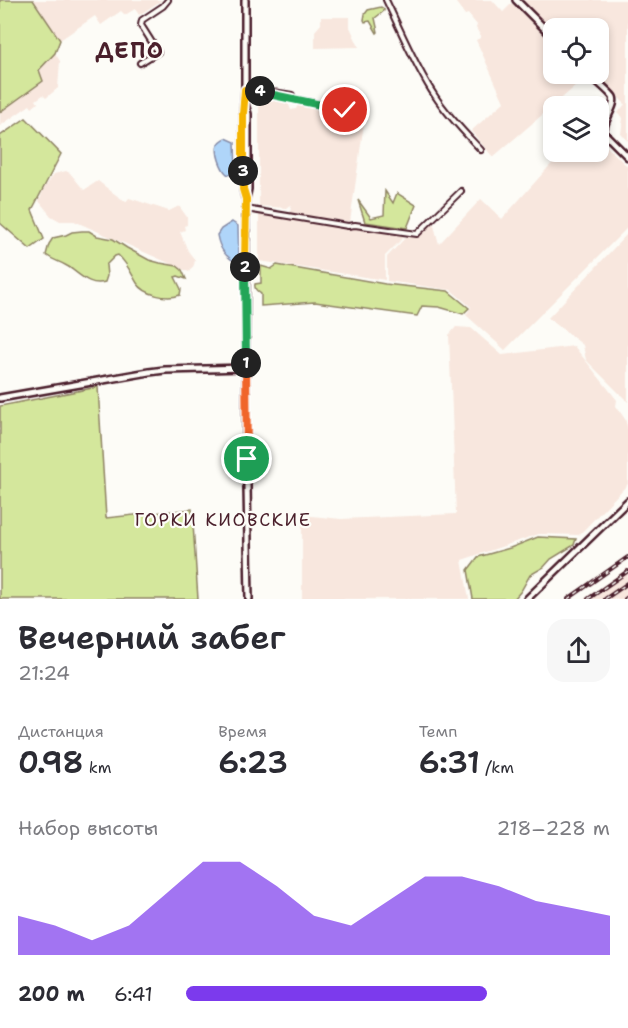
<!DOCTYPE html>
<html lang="ru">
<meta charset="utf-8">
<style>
:root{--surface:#fff;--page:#f7f7f7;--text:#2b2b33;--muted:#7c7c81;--accent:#7c3aed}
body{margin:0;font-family:"Shantell Sans",sans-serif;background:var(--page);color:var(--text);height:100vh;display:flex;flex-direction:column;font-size:22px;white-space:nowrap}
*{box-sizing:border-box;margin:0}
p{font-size:20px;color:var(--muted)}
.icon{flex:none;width:33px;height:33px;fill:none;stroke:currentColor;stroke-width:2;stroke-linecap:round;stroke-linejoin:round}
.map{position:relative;height:599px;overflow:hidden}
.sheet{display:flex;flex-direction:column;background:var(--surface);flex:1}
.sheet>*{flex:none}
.tools{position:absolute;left:543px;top:18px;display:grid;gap:12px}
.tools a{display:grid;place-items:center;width:66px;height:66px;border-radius:12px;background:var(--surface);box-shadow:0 3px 9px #0003;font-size:30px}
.pin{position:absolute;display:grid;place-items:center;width:51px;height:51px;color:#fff;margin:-26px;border:3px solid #fff;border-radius:50%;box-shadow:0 2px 6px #0007}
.km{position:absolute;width:30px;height:30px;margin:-15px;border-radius:50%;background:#222;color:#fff;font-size:16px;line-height:30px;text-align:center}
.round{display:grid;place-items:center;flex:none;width:63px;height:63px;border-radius:18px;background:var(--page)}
.head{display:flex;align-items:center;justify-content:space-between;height:102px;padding:0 18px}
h1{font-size:33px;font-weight:600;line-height:45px}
.metrics{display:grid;grid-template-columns:repeat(3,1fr);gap:9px;height:102px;padding:6px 18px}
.metrics div{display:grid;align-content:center}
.metrics b{font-size:30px;font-weight:600}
.metrics small{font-size:16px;font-weight:400}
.metrics p{font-size:16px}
.chart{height:168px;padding:12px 18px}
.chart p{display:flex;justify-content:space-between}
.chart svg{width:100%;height:108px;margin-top:6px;fill:var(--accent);opacity:.7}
ul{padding:0 18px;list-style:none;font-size:20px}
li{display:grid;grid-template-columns:96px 72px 1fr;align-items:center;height:45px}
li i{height:15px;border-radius:8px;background:var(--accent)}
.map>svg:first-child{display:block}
.built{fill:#f8e7de}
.green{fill:#d4e79c;stroke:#8f8364;stroke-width:1.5}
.water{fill:#afd5f9;stroke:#878ca7;stroke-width:1.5}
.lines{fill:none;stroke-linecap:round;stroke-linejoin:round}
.street-casing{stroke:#4a1f2b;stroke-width:8}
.secondary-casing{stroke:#4a1f2b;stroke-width:10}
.street{stroke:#fdfcf7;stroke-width:4}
.secondary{stroke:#fdfcf7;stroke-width:5}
.rail-casing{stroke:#4a1f2b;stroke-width:4}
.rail{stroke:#fdfcf7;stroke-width:1.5;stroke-dasharray:4.5;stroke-linecap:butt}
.split-1-casing{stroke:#fff;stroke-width:12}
.split-2-casing{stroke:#fff;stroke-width:12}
.split-3-casing{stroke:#fff;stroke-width:12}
.split-4-casing{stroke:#fff;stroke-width:12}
.split-5-casing{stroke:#fff;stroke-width:12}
.split-1{stroke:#f0652b;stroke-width:8}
.split-2{stroke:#22a559;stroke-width:8}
.split-3{stroke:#f5b400;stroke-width:8}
.split-4{stroke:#f5b400;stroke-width:8}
.split-5{stroke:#22a559;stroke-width:8}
.labels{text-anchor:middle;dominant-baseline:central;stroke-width:4.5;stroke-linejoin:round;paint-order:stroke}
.neighbourhood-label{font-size:18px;letter-spacing:1.5px;fill:#4a1f2b;stroke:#fdfcf7}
.district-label{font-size:22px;font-weight:bold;letter-spacing:1.5px;fill:#4a1f2b;stroke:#fdfcf7}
</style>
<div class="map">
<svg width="628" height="599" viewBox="0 0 628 599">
<rect width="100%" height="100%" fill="#fdfcf7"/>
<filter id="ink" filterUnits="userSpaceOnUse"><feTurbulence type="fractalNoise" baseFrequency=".0167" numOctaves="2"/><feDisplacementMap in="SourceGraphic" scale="12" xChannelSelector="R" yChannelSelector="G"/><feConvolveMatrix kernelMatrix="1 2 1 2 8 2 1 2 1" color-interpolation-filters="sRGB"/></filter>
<g filter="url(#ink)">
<!-- built -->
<path class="built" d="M 33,0 L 162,0 L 139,15 L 135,9 L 125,15 L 121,11 L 101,25 L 95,16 L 60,40 Z
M 454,0 L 492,0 L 503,12 L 512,3 L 548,39 L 547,41 L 553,48 L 554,74 L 565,74 L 577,85 L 493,157 L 471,131 L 504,102 L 476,40 L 480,38 L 480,35 L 476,28 L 477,25 L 468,14 L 465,15 Z
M 522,0 L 628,0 L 628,141 L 621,134 L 623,118 L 618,113 L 625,104 L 595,74 L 598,74 L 598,28 L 554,28 L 553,32 Z
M 321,17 L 350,17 L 350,27 L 359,47 L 315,48 L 315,31 L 321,24 Z
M 55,53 L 60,61 L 58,88 L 46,98 L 43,95 L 36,100 L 38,103 L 32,108 L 30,105 L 0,126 L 0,112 L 43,81 L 39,70 Z
M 264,98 L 284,102 L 289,105 L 291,110 L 296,109 L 298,105 L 303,102 L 341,111 L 343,114 L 347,115 L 349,113 L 360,115 L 364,123 L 350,222 L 290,213 L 291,206 L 290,205 L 286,208 L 259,206 L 259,103 Z
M 599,139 L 628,167 L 628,227 L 505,350 L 466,315 L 471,307 L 451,290 L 387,281 L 387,257 L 407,236 L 417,238 L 433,222 L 439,244 L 481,199 L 502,219 L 562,152 L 598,152 Z
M 66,171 L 70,173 L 84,190 L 98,181 L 112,192 L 126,202 L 129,198 L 169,211 L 179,206 L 187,217 L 187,225 L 184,226 L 185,230 L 180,232 L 188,251 L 195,260 L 194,265 L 189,272 L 74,221 L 60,221 L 51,216 L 39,201 L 44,188 L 54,174 Z
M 259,215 L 352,229 L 353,227 L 406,235 L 385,256 L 385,280 L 259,261 Z
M 628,233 L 628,402 L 586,360 L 583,345 L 548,318 Z
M 456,327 L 471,328 L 502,355 L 574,346 L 617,400 L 616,406 L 625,419 L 628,429 L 628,484 L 579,535 L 539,534 L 462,560 L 469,599 L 302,599 L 302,515 L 341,519 L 456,514 L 449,335 Z
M 628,568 L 628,599 L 584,599 L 600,588 Z"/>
<!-- green -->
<path class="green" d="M 0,0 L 33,0 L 60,40 L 55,53 L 39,70 L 43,81 L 0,112 Z
M 381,7 L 384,9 L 384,11 L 375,18 L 378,32 L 377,33 L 370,21 L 365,22 L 364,20 L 365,14 L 368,10 Z
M 26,118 L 61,154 L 32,210 L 44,239 L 30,249 L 0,223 L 0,136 Z
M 385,191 L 393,203 L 397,193 L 416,205 L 407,228 L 365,222 L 358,200 L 371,218 L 384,215 Z
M 82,231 L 89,231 L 97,236 L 113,239 L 127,248 L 149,260 L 160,263 L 177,266 L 182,270 L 186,279 L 178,276 L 175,277 L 181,289 L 180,295 C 167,300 145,295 137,283 C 131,273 127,263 118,255 L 115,256 L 106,265 L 107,276 L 105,282 C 89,287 79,273 67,266 C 59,261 54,261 46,255 L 49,244 L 53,238 L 66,235 L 72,232 Z
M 277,265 L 385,284 L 448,291 L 469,308 L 463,314 L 439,307 L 422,306 L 417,316 L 315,302 L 261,306 L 261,294 C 257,291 254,289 255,284 L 261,283 L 261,266 L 271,269 Z
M 98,387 L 106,518 L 192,509 L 198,599 L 0,599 L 0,406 Z
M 538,537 L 576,539 L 574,545 L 551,559 L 544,567 L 530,575 L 521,591 L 514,599 L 473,599 L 468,570 L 478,557 L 510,548 Z"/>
<!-- water -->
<path class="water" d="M 226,138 L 235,142 L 236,172 L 232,175 C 230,175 229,175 227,174 C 221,169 215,152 218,145 C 220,141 223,140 226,138 Z
M 232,222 L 238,226 L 239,260 L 236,262 C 225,257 219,247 217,235 L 221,229 Z"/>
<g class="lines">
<defs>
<path id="street" d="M 386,0 C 401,31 416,68 435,96 C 448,116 465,133 481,150
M 140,63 L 158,52 L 141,25 L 142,20 L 163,6 L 168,0
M 245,90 C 261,90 276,92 292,95 L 293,99
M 258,90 L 265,93 L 363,113
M 246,209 L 348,226 L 355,225 L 417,234 L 461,191"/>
<path id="secondary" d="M 516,0 L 554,38
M 589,74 C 594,79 610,92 613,97 C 617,106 602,121 604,133 L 628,157
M 245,104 L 248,114 L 248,189 L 246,199 L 246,429 L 249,599
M 245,197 L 243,189 L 243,114 L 245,90 L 245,0
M 0,398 L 149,372 L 165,370 L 247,368
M 527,599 L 628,501"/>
</defs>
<!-- street casing -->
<use href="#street" class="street-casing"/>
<!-- secondary casing -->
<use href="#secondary" class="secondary-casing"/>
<!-- street -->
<use href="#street" class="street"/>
<!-- secondary -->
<use href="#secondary" class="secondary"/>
<defs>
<path id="rail" d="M 568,599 L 628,557
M 588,599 L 628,571
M 605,599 L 628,583
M 625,599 L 628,597"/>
</defs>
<!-- rail casing -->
<use href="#rail" class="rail-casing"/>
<!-- rail -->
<use href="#rail" class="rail"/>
</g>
</g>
<g class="lines" filter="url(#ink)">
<defs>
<path id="split-1" d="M 246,363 L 247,459"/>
<path id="split-2" d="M 245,267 L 246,363"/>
<path id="split-3" d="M 243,171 L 243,189 L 246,199 L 245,267"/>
<path id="split-4" d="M 243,171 L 243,114 L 245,90 L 260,91"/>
<path id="split-5" d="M 260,91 L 264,93 L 345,110"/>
</defs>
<!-- split-1 casing -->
<use href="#split-1" class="split-1-casing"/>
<!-- split-2 casing -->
<use href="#split-2" class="split-2-casing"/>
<!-- split-3 casing -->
<use href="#split-3" class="split-3-casing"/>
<!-- split-4 casing -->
<use href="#split-4" class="split-4-casing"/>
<!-- split-5 casing -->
<use href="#split-5" class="split-5-casing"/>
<!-- split-1 -->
<use href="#split-1" class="split-1"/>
<!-- split-2 -->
<use href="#split-2" class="split-2"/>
<!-- split-3 -->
<use href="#split-3" class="split-3"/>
<!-- split-4 -->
<use href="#split-4" class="split-4"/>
<!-- split-5 -->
<use href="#split-5" class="split-5"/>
</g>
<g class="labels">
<!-- neighbourhood labels -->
<g class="neighbourhood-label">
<text x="223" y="520">ГОРКИ КИОВСКИЕ</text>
</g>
<!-- district labels -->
<g class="district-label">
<text x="130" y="50">ДЕПО</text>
</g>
</g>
</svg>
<div class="tools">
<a><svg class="icon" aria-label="locate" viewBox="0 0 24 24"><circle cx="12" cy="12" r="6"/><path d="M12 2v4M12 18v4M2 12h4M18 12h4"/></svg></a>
<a><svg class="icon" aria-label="layers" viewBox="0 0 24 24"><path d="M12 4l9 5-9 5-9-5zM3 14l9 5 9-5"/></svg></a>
</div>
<div class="pin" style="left:247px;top:459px;background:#1e9e55"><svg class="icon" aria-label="arrive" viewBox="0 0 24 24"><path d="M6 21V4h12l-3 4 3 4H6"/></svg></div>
<div class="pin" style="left:345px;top:110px;background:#d93025"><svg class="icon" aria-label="check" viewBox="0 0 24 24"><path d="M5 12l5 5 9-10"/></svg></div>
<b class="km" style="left:246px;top:363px">1</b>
<b class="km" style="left:245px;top:267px">2</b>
<b class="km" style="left:243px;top:171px">3</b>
<b class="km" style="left:260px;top:91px">4</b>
</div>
<section class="sheet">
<div class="head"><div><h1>Вечерний забег</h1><p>21:24</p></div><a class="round"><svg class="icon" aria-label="share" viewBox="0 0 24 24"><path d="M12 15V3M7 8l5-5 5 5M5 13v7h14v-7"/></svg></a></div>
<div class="metrics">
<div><p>Дистанция</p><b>0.98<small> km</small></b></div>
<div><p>Время</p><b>6:23</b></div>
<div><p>Темп</p><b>6:31<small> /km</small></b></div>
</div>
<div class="chart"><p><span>Набор высоты</span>218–228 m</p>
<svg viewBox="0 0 160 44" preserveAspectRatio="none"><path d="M0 44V28L10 32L20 38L30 32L40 19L50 6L60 6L70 16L80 28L90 32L100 22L110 12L120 12L130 16L140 22L150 25L160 28V44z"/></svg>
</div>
<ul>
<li><b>200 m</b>6:41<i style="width:71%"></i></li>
</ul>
</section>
